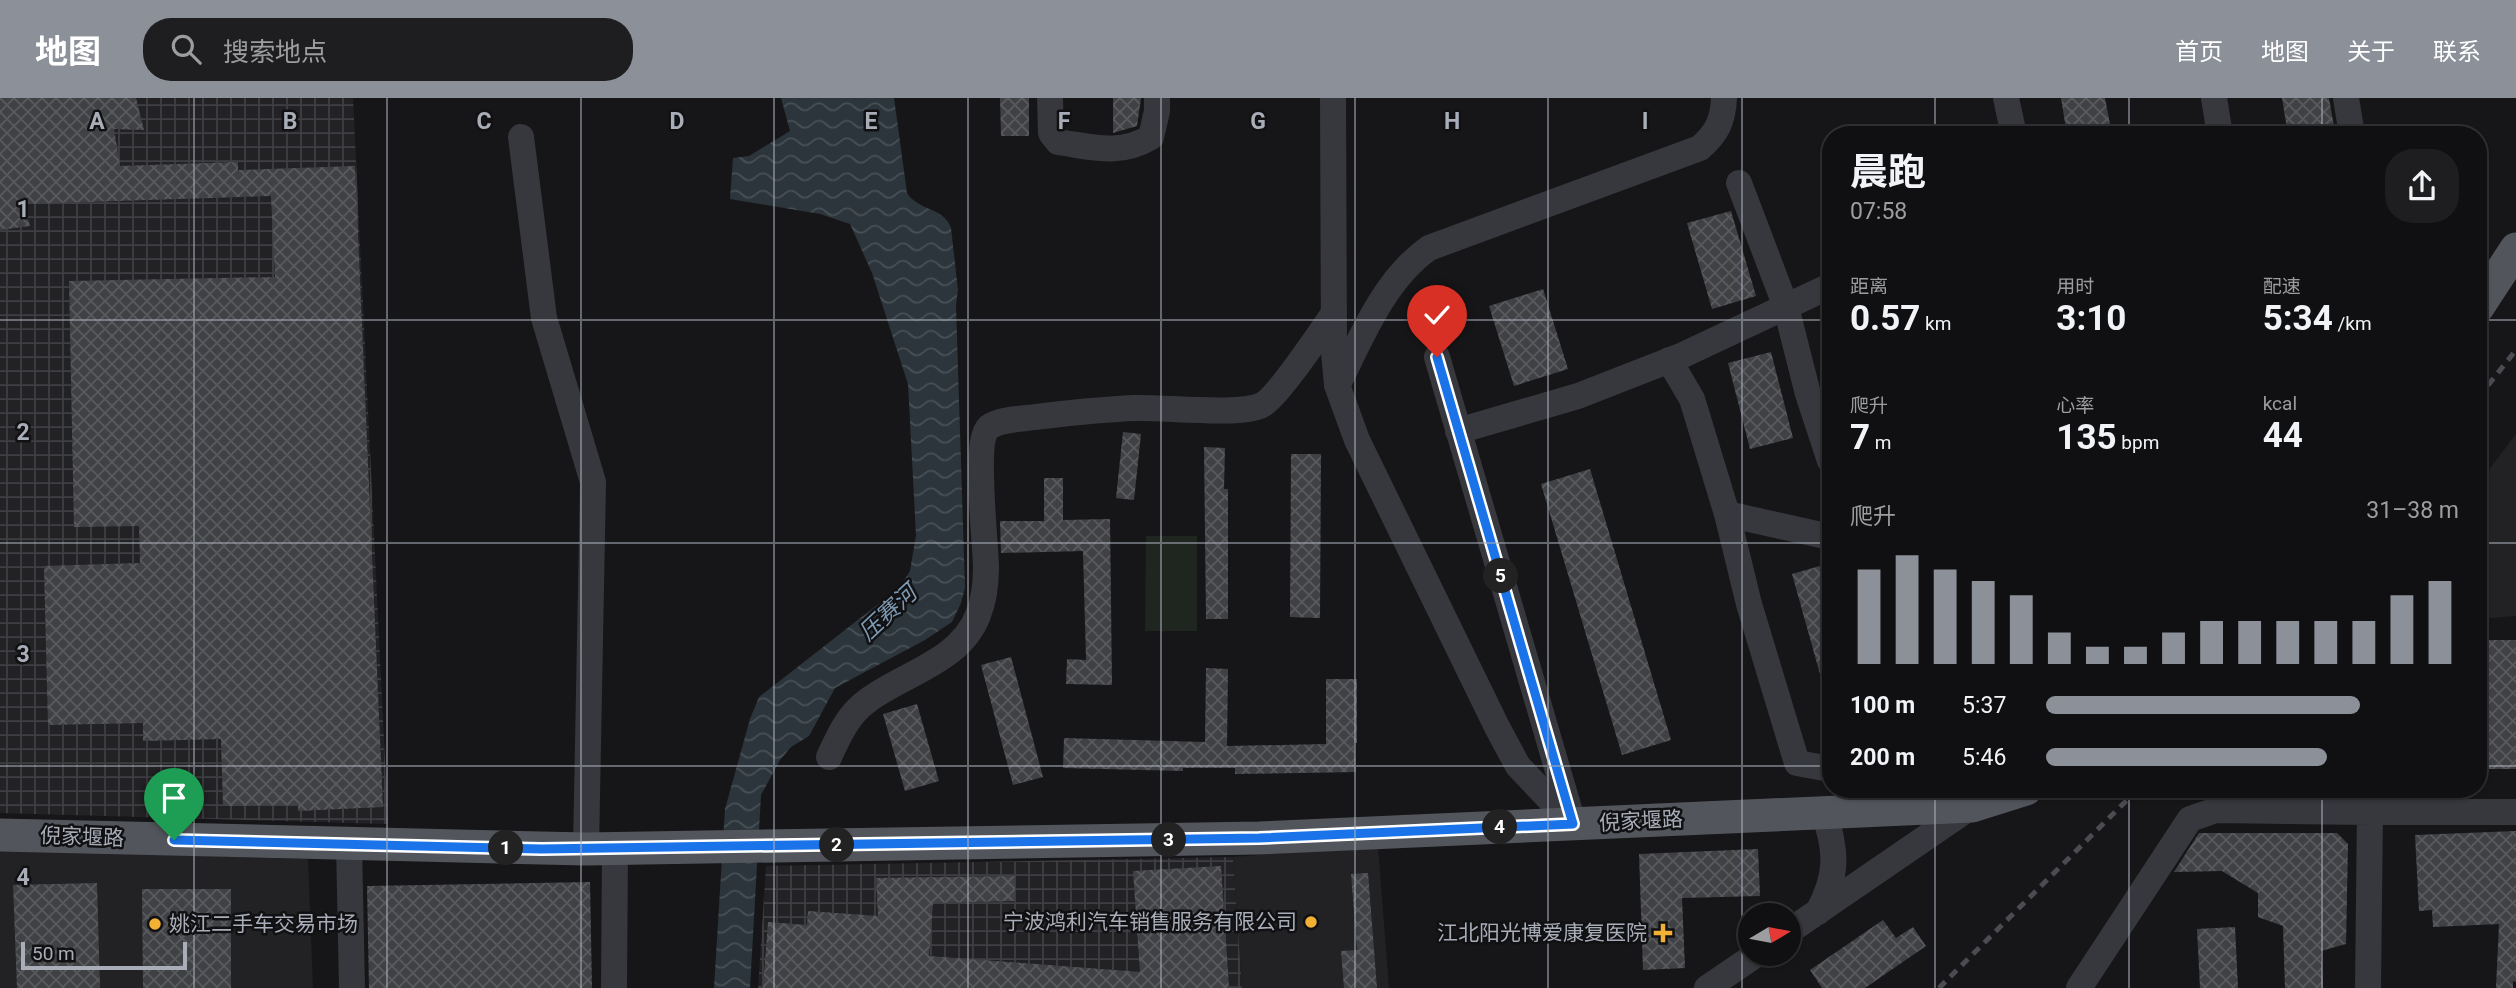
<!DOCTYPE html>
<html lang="zh">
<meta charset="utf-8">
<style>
:root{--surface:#101012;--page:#1e1e20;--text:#f1f3f6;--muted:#9c9d9f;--line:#303032;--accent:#8c9099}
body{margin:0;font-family:Roboto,"Noto Sans SC",sans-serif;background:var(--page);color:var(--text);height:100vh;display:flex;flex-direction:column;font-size:26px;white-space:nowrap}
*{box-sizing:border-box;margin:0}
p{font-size:23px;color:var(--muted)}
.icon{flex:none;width:38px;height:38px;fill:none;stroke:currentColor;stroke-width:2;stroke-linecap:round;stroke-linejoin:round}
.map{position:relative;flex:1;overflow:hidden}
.sheet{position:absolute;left:1822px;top:28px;width:665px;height:672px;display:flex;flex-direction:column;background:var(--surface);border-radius:28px;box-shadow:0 2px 5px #0004,0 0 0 2px var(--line)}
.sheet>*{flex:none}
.needle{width:46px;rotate:80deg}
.tools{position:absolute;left:1738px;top:805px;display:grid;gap:14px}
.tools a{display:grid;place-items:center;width:63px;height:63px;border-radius:50%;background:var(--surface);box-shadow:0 2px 5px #0004,0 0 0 2px var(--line);font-size:35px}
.scale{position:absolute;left:21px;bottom:18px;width:166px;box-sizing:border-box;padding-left:7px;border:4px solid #a8adb8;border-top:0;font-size:19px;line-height:24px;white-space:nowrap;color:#a8adb8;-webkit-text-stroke:5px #111113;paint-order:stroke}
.pin{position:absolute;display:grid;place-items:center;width:60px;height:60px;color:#fff;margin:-72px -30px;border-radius:50% 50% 50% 0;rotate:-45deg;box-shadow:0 0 7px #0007}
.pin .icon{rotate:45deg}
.km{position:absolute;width:35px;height:35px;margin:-18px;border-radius:50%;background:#222;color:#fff;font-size:19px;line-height:35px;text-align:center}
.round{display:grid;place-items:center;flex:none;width:74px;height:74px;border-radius:28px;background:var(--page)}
.summary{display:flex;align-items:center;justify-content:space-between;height:119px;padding:0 28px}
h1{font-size:38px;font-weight:700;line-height:52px}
.stats{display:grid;grid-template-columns:repeat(3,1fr);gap:10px;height:119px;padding:7px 28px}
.stats div{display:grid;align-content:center}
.stats b{font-size:35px;font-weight:700}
.stats small{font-size:19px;font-weight:400}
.stats p{font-size:19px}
.chart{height:196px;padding:14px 28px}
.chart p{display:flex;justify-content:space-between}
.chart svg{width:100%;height:126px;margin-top:7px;stroke:var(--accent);stroke-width:6}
ul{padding:0 28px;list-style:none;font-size:23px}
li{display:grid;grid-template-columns:112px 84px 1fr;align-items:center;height:52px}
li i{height:18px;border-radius:9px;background:var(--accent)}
header{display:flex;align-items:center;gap:42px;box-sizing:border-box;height:98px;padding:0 35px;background:var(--accent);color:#fff}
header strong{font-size:33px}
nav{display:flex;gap:38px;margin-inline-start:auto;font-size:24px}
.search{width:490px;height:63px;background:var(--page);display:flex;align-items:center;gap:18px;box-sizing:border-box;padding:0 24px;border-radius:28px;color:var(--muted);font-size:26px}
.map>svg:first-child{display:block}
.built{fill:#222225}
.industrial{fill:url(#industrial-grid)}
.pitch{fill:#1e261f}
.water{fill:url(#water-waves)}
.building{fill:url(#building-cross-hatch)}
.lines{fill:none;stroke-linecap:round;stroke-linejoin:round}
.minor{stroke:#37383d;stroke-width:26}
.major{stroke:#53555c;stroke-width:33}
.rail{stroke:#4a4c52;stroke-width:5;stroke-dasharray:9 7;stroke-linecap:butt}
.route-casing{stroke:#fff;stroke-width:14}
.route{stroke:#1a73e8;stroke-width:9}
.grid{fill:none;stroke:#a8adb8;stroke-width:2;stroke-opacity:0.55}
.poi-dot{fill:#f2b134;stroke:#111113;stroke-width:2.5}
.labels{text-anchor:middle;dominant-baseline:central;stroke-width:5;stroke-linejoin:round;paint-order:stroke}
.street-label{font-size:21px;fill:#a8adb8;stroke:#111113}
.poi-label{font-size:21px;fill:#a8adb8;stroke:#111113;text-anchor:end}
.water-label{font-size:23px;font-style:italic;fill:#7f9bb3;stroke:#111113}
.grid-label{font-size:23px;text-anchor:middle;font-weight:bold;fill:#a8adb8;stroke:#111113;stroke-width:5;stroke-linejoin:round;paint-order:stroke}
</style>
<header>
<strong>地图</strong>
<div class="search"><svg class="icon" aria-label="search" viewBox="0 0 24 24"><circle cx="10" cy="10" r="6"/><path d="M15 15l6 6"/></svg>搜索地点</div>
<nav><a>首页</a><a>地图</a><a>关于</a><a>联系</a></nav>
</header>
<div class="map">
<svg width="2516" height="890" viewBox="0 0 2516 890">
<defs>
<pattern id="industrial-grid" width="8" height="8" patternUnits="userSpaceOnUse" patternTransform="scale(1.75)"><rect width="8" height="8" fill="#222225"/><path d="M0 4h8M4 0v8" fill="none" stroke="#3f3f43"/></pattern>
<pattern id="water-waves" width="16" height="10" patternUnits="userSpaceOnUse" patternTransform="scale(1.75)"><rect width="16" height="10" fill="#2c353c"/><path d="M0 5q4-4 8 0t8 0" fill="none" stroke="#485056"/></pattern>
<pattern id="building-cross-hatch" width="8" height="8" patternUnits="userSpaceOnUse" patternTransform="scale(1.75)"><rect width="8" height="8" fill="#404145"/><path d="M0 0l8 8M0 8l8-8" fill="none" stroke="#595a5e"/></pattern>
</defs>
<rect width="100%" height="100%" fill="#161618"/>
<!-- built -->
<path class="built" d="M 2516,336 L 2516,518 L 2478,521 L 2478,386 Z
M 1378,748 L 1389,890 L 1242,890 L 1233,759 Z
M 0,752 L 308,761 L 313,890 L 0,890 Z"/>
<!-- industrial -->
<path class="industrial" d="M 0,0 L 353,0 L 388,726 L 0,715 Z
M 1233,759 L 1242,890 L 758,890 L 766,768 Z"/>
<!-- pitch -->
<path class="pitch" d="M 1146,438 L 1197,438 L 1197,533 L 1145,533 Z"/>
<!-- water -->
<path class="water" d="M 781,0 L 894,0 L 907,95 C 918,113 944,109 951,130 L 958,192 L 956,207 L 965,490 L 961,505 L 952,524 L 925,542 L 835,590 L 809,638 L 791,649 L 780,662 L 761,697 L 750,890 L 714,890 L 725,711 L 750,621 L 759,599 L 900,489 L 910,473 L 916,437 L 908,286 L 872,175 L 850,126 L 820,116 L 730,101 L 733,60 L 749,58 L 790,33 Z"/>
<!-- building -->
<path class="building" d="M 0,0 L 136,0 L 144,32 L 114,31 L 120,68 L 238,64 L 238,72 L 355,68 L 383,709 L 298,713 L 298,707 L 223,708 L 221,641 L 143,643 L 143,625 L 48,627 L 44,468 L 140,465 L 139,428 L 74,429 L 69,183 L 275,179 L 271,98 L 24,106 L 30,128 L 0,132 Z
M 1000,0 L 1029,0 L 1029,38 L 1001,38 Z
M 1113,0 L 1141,0 L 1137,28 L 1113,35 Z
M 2061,0 L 2105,0 L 2112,37 L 2067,37 Z
M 2282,0 L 2329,0 L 2334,29 L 2288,37 Z
M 1731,113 L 1756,198 L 1712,211 L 1687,125 Z
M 1543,191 L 1568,271 L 1514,288 L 1489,208 Z
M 1771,254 L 1793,340 L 1750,351 L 1728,265 Z
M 1123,334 L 1141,336 L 1134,402 L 1116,400 Z
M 1204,349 L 1225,350 L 1224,391 L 1228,391 L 1228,521 L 1206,521 Z
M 1291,356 L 1321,356 L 1320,520 L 1290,519 Z
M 1590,371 L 1671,642 L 1622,657 L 1541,386 Z
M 1044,380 L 1063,380 L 1063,422 L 1110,421 L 1112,587 L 1066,586 L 1067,561 L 1086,562 L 1083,453 L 1001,455 L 1000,423 L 1044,423 Z
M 1830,465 L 1830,593 L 1825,594 L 1792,476 Z
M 2478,542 L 2516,542 L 2516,671 L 2478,671 Z
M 1011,559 L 1043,679 L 1013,687 L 981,567 Z
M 1206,570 L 1228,571 L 1227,648 L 1326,646 L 1326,581 L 1357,581 L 1357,645 L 1354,645 L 1356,674 L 1235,676 L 1235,670 L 1183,670 L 1183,673 L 1063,670 L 1064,640 L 1205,644 Z
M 917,606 L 939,683 L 905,693 L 883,616 Z
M 2516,733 L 2516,884 L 2513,883 L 2513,890 L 2496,890 L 2499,826 L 2433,829 L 2432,812 L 2419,813 L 2415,737 Z
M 2199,735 L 2337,735 L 2348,746 L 2346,846 L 2321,853 L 2323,890 L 2285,890 L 2283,828 L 2258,819 L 2258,795 L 2222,773 L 2174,774 Z
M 1758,751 L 1760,798 L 1682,800 L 1685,870 L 1643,872 L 1639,756 Z
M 1221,768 L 1229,890 L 763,890 L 768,824 L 807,827 L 808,813 L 878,818 L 876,780 L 1015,778 L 1015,803 L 933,805 L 929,858 L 1140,874 L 1133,773 Z
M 1368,775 L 1377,890 L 1344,890 L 1341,853 L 1357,852 L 1351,776 Z
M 590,784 L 592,890 L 369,890 L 367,788 Z
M 97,785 L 100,890 L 17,890 L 13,787 Z
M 142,791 L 231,791 L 231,890 L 143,890 Z
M 1883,822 L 1896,840 L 1913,829 L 1926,848 L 1865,890 L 1822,890 L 1810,872 Z
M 2235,829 L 2238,890 L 2200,890 L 2197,831 Z"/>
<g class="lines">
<!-- minor -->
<path class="minor" d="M 1050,0 L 1051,35 L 1058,44 C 1092,49 1120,58 1151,39 L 1157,13 L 1157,0
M 1333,0 L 1334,254 L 1337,287 L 1357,342 L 1497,629 L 1518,668 L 1573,726
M 2006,0 L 2014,37
M 2214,0 L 2220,37
M 2346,0 L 2352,37
M 521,39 L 544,220 L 593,384 L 586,751
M 1739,85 L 1786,209 L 1808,296 L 1830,363
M 1437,259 L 1572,721
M 1669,262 L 1692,301 L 1727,416 L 1749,506 L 1797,665 L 1830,671
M 1338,286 C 1362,238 1384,182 1429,150 L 1700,50 C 1717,35 1723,23 1724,0
M 1458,333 L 1578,298 L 1683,257 L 1830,188
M 1727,416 L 1830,439
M 829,659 C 839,637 848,617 867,603 C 904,575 960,564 978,517 C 984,502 986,486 986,470 C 986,445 973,343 989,329 C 1000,321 1022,321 1035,319 C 1069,315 1102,311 1136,310 C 1165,309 1240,318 1262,307 C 1277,300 1322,232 1334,215
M 349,746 L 352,890
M 1818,814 C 1838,777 1837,753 1824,715
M 1788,834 L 1972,708
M 614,890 L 615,750
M 1707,890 L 1757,856
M 2079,890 L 2190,721 L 2216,712 L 2370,714 L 2516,714
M 2368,890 L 2370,714"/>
<!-- major -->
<path class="major" d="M 2478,209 L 2516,151
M 0,737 L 586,751 L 1259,740 L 1972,708 L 2026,691"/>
<!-- rail -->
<path class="rail" d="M 2478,300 L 2516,252
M 1939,890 L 2138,691"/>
</g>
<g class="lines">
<defs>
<path id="route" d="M 174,742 L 542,751 L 1259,740 L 1573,726 L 1437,259"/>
</defs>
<!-- route casing -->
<use href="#route" class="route-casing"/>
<!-- route -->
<use href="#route" class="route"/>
</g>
<!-- grid -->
<path class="grid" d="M 194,0 L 194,890M 387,0 L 387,890M 581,0 L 581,890M 774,0 L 774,890M 968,0 L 968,890M 1161,0 L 1161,890M 1355,0 L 1355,890M 1548,0 L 1548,890M 1742,0 L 1742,890M 1935,0 L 1935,37M 2129,0 L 2129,37M 2322,0 L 2322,37M 0,222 L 1830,222M 2478,222 L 2516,222M 0,445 L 1830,445M 2478,445 L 2516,445M 0,668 L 1830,668M 2478,668 L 2516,668M 1935,691 L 1935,890M 2129,691 L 2129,890M 2322,691 L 2322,890"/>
<!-- markers -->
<g class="poi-dot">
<circle cx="1311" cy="824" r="7"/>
<circle cx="155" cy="826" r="7"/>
<path d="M1659.5 824.5h7v7h7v7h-7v7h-7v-7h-7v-7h7z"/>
</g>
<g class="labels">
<!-- street labels -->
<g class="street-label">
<text transform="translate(1641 723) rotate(-3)">倪家堰路</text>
<text transform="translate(82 739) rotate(2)">倪家堰路</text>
</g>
<!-- poi labels -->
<g class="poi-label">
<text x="1297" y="824">宁波鸿利汽车销售服务有限公司</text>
<text x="169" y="826" text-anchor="start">姚江二手车交易市场</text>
<text x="1647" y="835">江北阳光博爱康复医院</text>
</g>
<!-- water labels -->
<g class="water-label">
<text transform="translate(888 515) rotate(-43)">压赛河</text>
</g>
</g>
<g class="grid-label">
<text x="97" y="31">A</text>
<text x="290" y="31">B</text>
<text x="484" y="31">C</text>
<text x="677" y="31">D</text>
<text x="871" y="31">E</text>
<text x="1064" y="31">F</text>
<text x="1258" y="31">G</text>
<text x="1452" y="31">H</text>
<text x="1645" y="31">I</text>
<text x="23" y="119">1</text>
<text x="23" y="342">2</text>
<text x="23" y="564">3</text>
<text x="23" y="787">4</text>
</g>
</svg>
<div class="tools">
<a><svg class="needle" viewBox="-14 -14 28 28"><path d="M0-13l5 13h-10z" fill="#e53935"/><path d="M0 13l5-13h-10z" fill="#9c9d9f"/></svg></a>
</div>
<div class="scale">50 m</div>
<div class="pin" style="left:174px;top:742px;background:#1e9e55"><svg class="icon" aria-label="arrive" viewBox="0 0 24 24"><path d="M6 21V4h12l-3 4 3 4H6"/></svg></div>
<div class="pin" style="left:1437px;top:259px;background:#d93025"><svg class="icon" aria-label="check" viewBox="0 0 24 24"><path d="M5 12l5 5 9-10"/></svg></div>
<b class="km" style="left:506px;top:750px">1</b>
<b class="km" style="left:837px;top:747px">2</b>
<b class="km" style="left:1169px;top:742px">3</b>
<b class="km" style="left:1500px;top:729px">4</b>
<b class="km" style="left:1501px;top:478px">5</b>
<section class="sheet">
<div class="summary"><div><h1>晨跑</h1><p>07:58</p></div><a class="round"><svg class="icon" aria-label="share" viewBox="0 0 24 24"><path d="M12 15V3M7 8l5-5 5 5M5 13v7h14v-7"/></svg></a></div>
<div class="stats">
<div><p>距离</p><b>0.57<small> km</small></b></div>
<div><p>用时</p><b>3:10</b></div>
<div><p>配速</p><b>5:34<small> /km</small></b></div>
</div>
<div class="stats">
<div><p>爬升</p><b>7<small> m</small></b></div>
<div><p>心率</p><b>135<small> bpm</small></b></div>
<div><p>kcal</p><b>44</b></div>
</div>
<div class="chart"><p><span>爬升</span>31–38 m</p>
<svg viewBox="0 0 160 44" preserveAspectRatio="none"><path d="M5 44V11M15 44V6M25 44V11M35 44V15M45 44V20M55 44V33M65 44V38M75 44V38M85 44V33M95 44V29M105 44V29M115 44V29M125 44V29M135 44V29M145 44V20M155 44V15"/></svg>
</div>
<ul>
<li><b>100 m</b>5:37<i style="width:76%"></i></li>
<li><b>200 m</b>5:46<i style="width:68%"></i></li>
</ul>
</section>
</div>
